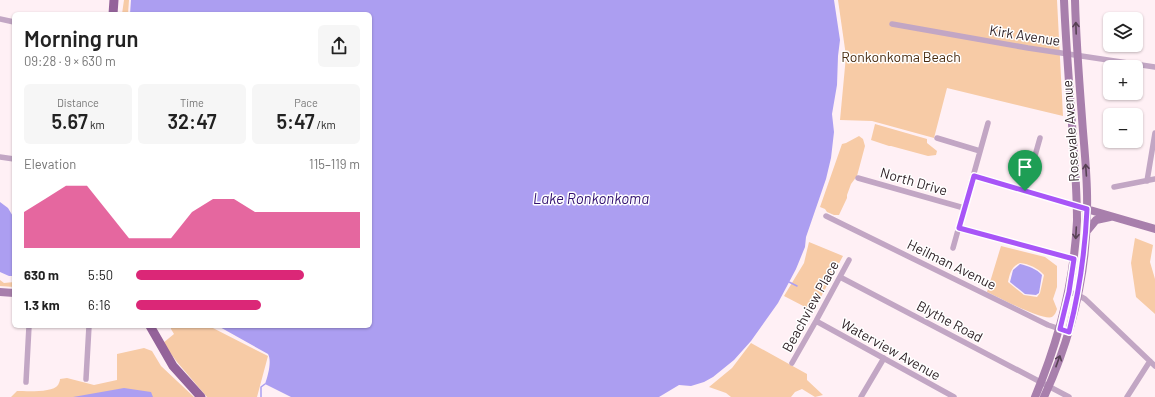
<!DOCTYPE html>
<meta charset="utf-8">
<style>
:root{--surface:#fff;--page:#f6f6f6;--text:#222;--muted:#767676;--accent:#db2777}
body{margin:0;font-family:Barlow,sans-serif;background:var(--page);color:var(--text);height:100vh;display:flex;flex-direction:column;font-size:15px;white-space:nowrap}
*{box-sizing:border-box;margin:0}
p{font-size:13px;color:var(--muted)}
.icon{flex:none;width:22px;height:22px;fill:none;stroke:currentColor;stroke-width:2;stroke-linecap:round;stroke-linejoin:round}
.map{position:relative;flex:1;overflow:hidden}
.details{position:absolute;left:12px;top:12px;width:360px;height:316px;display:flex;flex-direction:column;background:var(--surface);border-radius:6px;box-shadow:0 1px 3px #0004}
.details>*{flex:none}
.tools{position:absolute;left:1103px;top:12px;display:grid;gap:8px}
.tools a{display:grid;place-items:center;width:40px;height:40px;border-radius:6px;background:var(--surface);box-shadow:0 1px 3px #0004;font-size:20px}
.pin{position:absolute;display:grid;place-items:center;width:34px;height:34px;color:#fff;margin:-41px -17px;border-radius:50% 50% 50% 0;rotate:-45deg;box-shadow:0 0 4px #0007}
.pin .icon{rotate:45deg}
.round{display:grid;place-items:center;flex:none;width:42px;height:42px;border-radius:6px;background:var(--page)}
.head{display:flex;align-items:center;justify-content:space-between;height:68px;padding:0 12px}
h1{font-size:22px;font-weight:600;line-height:30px}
.stats{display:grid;grid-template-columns:repeat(3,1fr);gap:6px;height:68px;padding:4px 12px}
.stats div{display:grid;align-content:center;border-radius:6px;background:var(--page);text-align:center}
.stats b{font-size:20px;font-weight:600}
.stats small{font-size:11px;font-weight:400}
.stats p{font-size:11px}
.chart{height:112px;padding:8px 12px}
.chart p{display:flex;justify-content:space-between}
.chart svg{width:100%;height:72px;margin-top:4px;fill:var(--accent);opacity:.7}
ul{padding:0 12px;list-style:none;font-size:13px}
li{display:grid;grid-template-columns:64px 48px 1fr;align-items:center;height:30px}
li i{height:10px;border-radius:5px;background:var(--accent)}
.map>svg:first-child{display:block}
.green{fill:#f7cba6;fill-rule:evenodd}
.water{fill:#ac9ef1}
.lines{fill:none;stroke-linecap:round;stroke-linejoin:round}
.stream{stroke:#ac9ef1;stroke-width:1.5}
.street{stroke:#c2a6c4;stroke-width:5.5}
.secondary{stroke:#a87fac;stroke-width:8}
.primary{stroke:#94639a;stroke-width:9}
.oneway{stroke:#574154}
.route-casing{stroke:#fff;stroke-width:8}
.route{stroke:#a855f7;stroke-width:5}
.labels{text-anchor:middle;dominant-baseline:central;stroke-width:3;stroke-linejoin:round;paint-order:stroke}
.street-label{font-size:14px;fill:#2c1f24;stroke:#fff}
.park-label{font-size:14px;fill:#492c10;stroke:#fff}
.water-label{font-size:15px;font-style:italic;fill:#321070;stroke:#fff}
</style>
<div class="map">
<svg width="1155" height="397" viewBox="0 0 1155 397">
<rect width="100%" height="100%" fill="#fff0f5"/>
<!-- green -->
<path class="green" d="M 124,0 L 129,0 L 128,14 L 122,14 Z
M 838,0 L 1057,0 L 1063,116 L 947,88 L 934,138 L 872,121 L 840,120 L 846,56 Z
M 875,124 L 927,139 L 927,143 L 937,151 L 936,155 L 928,156 L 891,146 L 889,146 L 871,140 Z
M 859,136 L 863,139 L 865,146 L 857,176 L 851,184 L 847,195 L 847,198 L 839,215 L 834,215 L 827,212 L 825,209 L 820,207 L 842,144 L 846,143 Z
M 1135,238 L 1153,245 L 1150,262 L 1155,279 L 1155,314 L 1136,297 L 1131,263 Z
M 809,242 L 843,256 L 815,308 L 811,310 L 784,296 L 804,263 Z
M 1001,246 L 1045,257 L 1057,266 L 1057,287 L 1053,299 L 1057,309 C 1056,312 1055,315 1052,317 C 1043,321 998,297 987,292 ZM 1020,263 C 1029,264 1038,268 1044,275 L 1040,293 L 1037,297 L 1024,295 L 1008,282 C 1010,273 1011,267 1020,263 Z
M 0,280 L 4,283 L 14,282 L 14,287 L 0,286 Z
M 171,326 L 209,326 L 268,356 L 257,397 L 207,397 L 177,362 L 163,343 L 174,334 L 171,329 Z
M 751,343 L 807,374 L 807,380 L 823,395 L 815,397 L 802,389 L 795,392 L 791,397 L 731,397 L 726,393 L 709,387 L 732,368 Z
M 144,348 L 152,351 L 161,366 L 194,397 L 11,397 L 17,391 C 26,391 53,393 58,385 C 59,383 60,381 60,379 L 67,378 L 94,385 L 117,380 L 117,354 Z"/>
<!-- water -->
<path class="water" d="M 131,0 L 834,0 L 840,40 L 838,56 L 837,85 L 832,114 L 834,132 L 831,158 L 826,179 L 806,237 L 805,247 L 796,269 L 778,303 L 751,341 L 734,360 L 713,377 L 704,382 L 691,386 L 679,385 L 659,397 L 291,397 L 265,384 C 268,376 272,361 268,354 L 218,326 L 370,326 L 370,14 L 130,14 Z
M 0,202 L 8,208 L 14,218 L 14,276 L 9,276 L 0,272 Z
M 1020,264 C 1028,266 1037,269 1042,275 L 1039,293 L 1036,295 L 1025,294 L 1010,282 L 1013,270 Z
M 124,388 L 151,392 L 153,397 L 73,397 Z"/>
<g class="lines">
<!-- stream -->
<path class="stream" d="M 789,282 L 797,286
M 261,397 L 261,387 L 265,384"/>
<!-- street -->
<path class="street" d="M 0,19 L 14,22
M 892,24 L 1028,48 L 1155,67
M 937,138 L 980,151
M 0,157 L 14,159
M 973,176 L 1077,206
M 858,178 L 964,208
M 1147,181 L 1155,133
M 1114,187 L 1155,179
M 1025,191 L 1040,138
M 826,216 L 1048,325 L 1069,332
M 959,228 L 1073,259
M 953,248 L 988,123
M 840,277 L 1069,397
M 1069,292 L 1078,295 L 1085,299 L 1155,366
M 816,321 L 954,397
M 792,363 L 816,321 L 849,260
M 86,379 L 89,326
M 26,382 L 29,326
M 861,397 L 884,358
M 1127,397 L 1150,361"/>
<!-- secondary -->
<path class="secondary" d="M 1083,208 L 1155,229
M 1087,231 L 1096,220 L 1110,217
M 0,292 L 14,293
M 1035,397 C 1059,340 1074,284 1077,221 C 1077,194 1075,166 1073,139 C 1070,93 1066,47 1064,0
M 1044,397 C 1071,338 1087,274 1087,209 C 1088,179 1084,148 1082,118 C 1079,79 1076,39 1075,0"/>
<!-- primary -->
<path class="primary" d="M 113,14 L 114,0
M 150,326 L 173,366 L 201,397"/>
</g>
<!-- one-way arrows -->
<defs><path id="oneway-shaft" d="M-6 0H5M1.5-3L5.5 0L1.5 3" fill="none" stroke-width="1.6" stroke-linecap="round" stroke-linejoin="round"/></defs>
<g class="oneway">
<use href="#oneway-shaft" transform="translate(1076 28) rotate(-92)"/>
<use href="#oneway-shaft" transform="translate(1086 170) rotate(-94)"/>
<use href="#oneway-shaft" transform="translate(1076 233) rotate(93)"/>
<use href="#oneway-shaft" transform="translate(1058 361) rotate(-70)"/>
</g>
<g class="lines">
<defs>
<path id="route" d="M 974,176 L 1087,209 C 1085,253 1080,289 1069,332 L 1060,329 L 1069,292 L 1074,259 L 959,228 Z"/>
</defs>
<!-- route casing -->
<use href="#route" class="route-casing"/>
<!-- route -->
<use href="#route" class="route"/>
</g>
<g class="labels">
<!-- street labels -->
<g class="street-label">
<text transform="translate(1025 35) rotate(9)">Kirk Avenue</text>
<text transform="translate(1070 131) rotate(-94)">Rosevale Avenue</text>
<text transform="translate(914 181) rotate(16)">North Drive</text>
<text transform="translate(952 264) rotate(26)">Heilman Avenue</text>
<text transform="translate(810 306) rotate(-61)">Beachview Place</text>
<text transform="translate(950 321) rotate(28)">Blythe Road</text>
<text transform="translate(891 349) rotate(29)">Waterview Avenue</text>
</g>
<!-- park labels -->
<g class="park-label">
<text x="901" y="56">Ronkonkoma Beach</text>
</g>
<!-- water labels -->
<g class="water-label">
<text x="591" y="198">Lake Ronkonkoma</text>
</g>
</g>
</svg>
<div class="tools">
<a><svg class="icon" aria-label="layers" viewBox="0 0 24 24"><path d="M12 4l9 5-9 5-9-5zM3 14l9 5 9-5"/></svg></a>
<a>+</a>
<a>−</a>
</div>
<div class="pin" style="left:1025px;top:191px;background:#1e9e55"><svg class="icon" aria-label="arrive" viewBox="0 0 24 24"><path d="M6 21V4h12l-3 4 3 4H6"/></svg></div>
<section class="details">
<div class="head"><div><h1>Morning run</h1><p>09:28 · 9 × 630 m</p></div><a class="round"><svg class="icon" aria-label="share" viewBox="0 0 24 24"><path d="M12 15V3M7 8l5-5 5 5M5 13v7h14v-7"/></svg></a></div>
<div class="stats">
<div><p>Distance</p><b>5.67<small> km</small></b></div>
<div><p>Time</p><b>32:47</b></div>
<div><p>Pace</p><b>5:47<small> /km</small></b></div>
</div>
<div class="chart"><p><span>Elevation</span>115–119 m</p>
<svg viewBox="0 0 160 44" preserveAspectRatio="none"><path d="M0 44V22L10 14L20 6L30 6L40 22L50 38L60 38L70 38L80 22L90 14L100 14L110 22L120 22L130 22L140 22L150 22L160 22V44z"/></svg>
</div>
<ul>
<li><b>630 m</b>5:50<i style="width:75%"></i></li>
<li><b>1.3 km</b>6:16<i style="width:56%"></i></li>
</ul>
</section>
</div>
